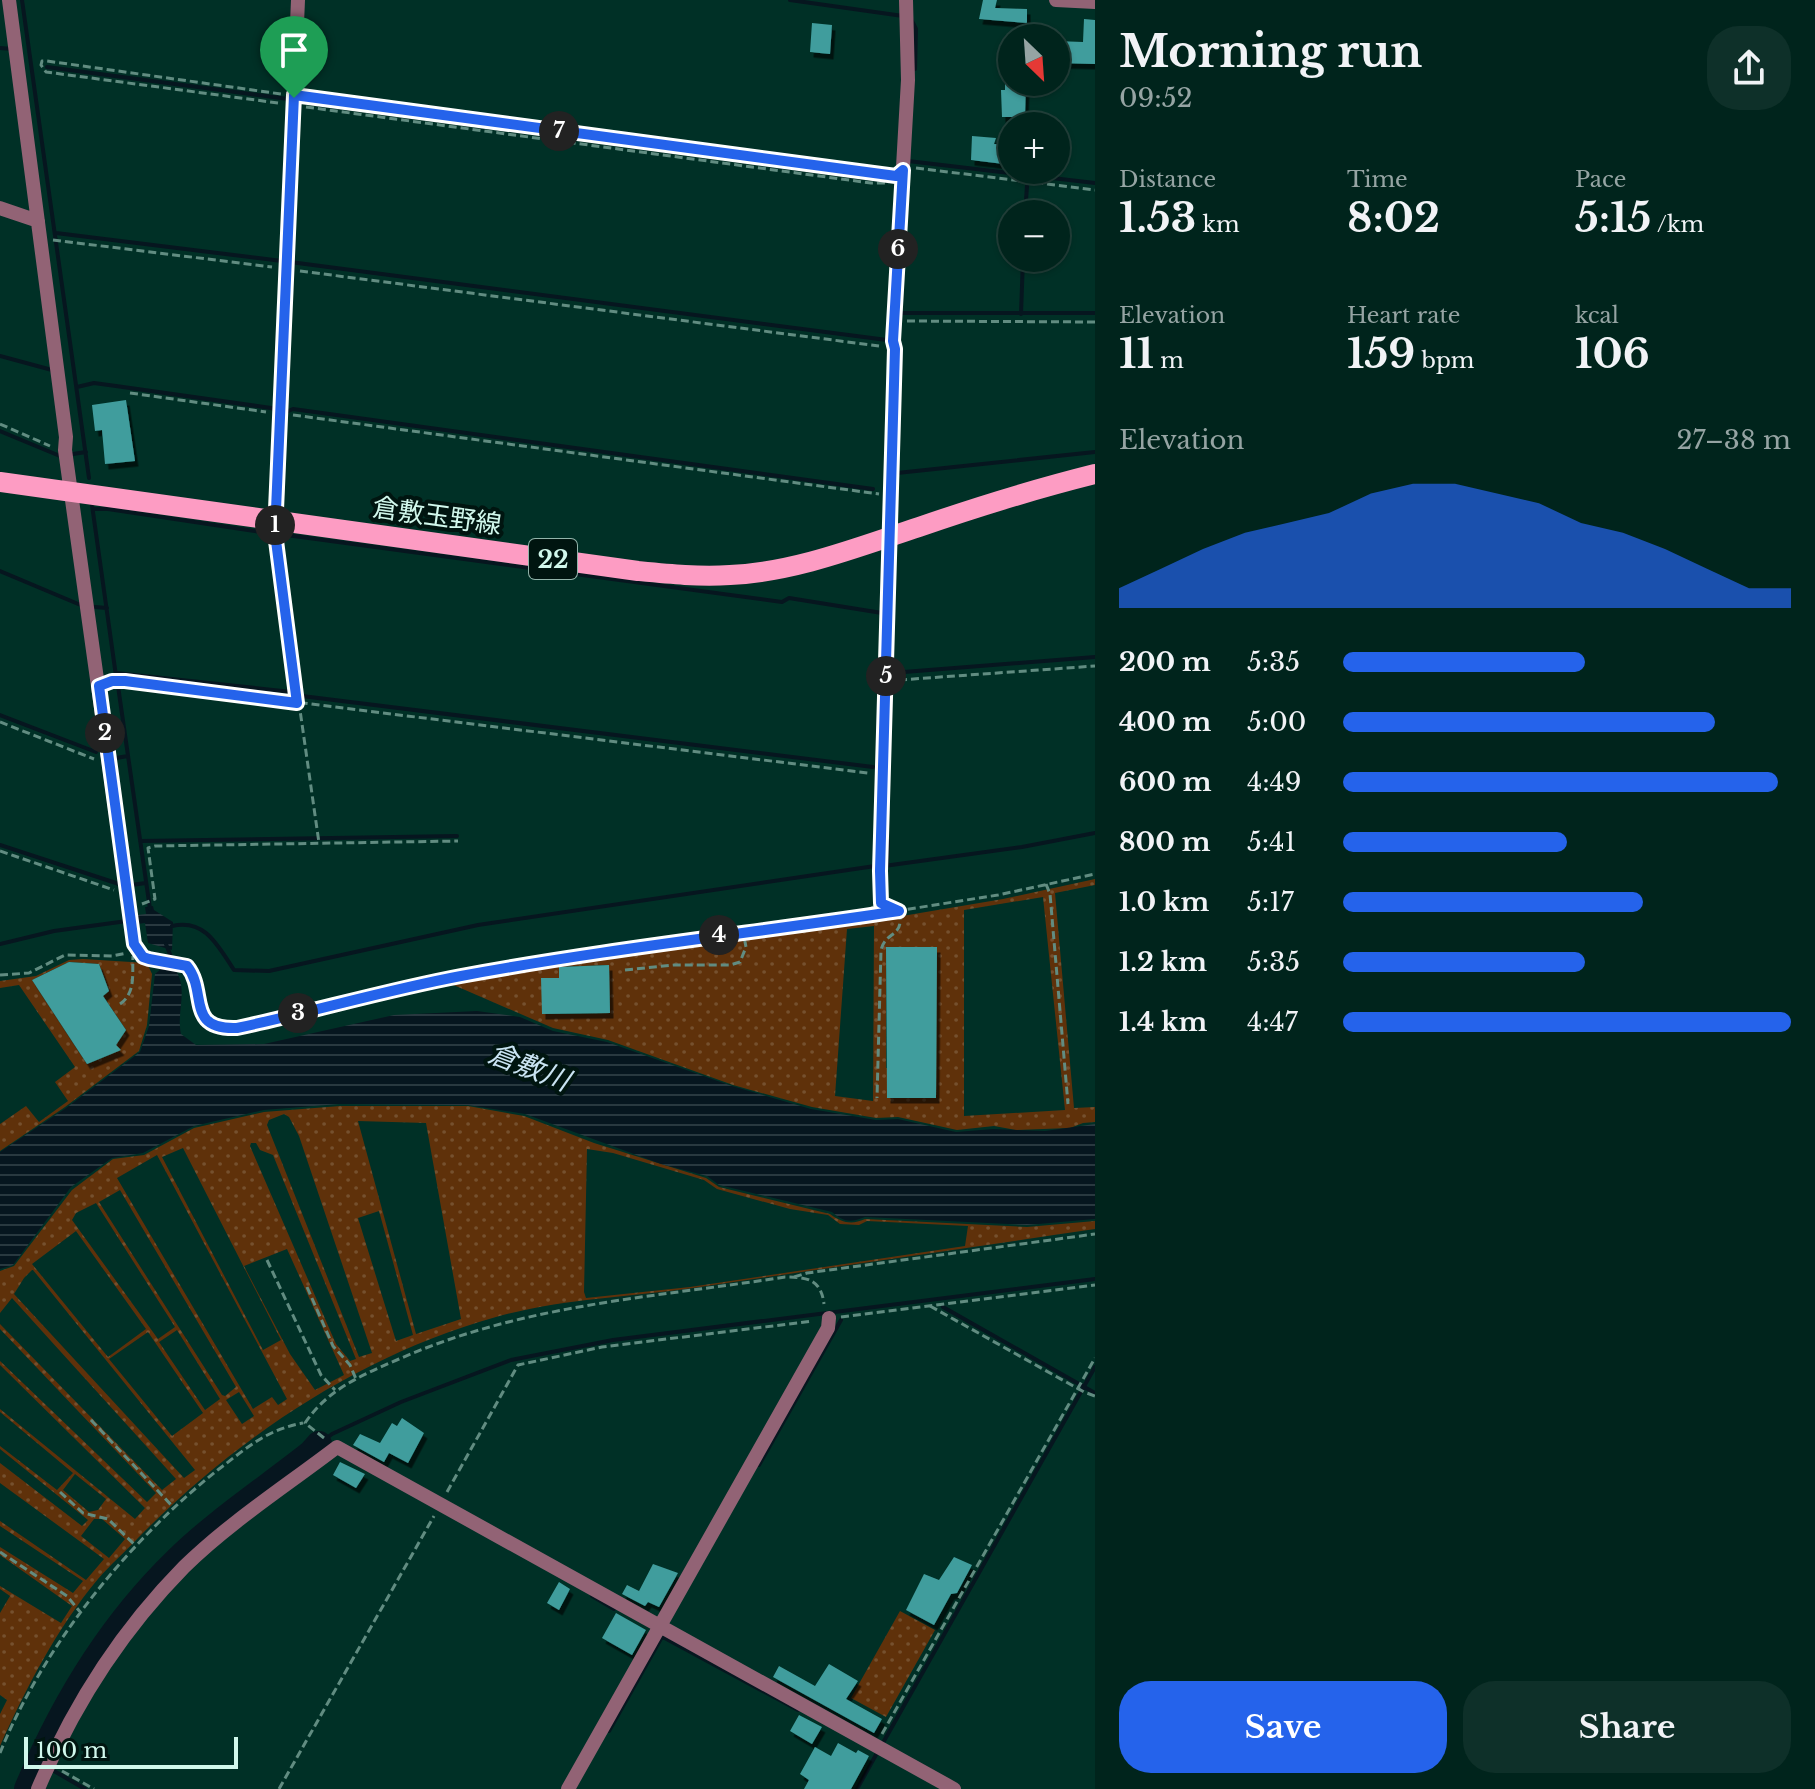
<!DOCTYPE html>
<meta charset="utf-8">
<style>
:root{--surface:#00241c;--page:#0e3029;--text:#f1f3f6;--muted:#95a4a3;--line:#22413b;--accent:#2563eb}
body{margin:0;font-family:"Libre Baskerville","Noto Sans JP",serif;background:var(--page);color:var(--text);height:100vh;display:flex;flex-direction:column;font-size:30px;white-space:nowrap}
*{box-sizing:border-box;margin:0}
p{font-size:26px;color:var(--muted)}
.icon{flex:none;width:44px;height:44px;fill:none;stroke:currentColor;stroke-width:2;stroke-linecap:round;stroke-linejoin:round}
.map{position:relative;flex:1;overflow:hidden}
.drawer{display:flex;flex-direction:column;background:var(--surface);width:720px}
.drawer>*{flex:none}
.needle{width:52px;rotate:155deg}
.buttons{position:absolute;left:998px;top:24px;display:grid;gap:16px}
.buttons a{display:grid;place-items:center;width:72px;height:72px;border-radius:50%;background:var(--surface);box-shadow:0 2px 6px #0004,0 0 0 2px var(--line);font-size:40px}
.scale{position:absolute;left:24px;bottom:20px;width:214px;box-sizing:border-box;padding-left:8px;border:4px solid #d1f8ec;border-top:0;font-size:22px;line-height:28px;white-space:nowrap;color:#d1f8ec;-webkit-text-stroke:6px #001510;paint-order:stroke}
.pin{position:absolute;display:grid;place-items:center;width:68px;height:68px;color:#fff;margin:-82px -34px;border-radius:50% 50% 50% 0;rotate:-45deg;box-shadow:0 0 8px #0007}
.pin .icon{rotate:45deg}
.km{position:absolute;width:40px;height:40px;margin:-20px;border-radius:50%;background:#222;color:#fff;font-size:22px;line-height:40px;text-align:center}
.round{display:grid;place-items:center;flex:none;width:84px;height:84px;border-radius:32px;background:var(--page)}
.summary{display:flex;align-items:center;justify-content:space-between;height:136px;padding:0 24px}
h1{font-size:44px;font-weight:700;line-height:60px}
.metrics{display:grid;grid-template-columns:repeat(3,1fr);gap:12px;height:136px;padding:8px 24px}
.metrics div{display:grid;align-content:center}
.metrics b{font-size:40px;font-weight:700}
.metrics small{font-size:22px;font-weight:400}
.metrics p{font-size:22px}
.chart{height:224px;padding:16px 24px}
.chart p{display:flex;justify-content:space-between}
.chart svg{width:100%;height:144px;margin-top:8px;fill:var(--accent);opacity:.7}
.button{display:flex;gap:16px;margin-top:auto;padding:16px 24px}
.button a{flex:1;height:92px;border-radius:32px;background:var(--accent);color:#fff;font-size:32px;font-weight:700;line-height:92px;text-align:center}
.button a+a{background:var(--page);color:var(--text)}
ul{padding:0 24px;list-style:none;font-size:26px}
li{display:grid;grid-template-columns:128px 96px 1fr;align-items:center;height:60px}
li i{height:20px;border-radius:10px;background:var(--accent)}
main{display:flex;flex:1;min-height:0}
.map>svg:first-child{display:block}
.grass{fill:url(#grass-dots);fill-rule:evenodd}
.water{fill:url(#water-rules)}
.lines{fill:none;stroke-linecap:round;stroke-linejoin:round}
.stream{stroke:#06161f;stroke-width:4}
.river{stroke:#06161f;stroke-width:26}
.building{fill:#419d9d;filter:url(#shadow)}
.path{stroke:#618c81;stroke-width:3;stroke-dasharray:8 4;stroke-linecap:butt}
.minor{stroke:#926375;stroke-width:14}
.primary{stroke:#fd9cc3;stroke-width:20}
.route-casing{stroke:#fff;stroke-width:16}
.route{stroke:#2563eb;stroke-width:10}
.labels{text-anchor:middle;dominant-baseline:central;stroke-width:8;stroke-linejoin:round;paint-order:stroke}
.shield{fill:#001510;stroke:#92b4aa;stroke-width:2}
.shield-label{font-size:24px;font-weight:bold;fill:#d1f8ec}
.street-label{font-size:26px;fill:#d1f8ec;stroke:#001510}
.water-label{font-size:28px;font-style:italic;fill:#cae4f3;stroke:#001510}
</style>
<main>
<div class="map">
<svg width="1095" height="1789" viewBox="0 0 1095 1789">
<defs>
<pattern id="grass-dots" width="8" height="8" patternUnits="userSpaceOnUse" patternTransform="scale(2)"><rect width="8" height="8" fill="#5f310a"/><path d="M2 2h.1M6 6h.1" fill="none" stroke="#75502e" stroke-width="1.8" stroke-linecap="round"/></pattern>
<pattern id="water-rules" width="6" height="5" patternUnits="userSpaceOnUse" patternTransform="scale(2)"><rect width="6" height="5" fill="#06161f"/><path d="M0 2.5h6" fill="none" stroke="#293940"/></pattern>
<filter id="shadow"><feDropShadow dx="3.5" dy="5.5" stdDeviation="0" flood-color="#0009"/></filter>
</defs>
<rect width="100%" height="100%" fill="#003026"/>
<!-- grass -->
<path class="grass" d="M 1095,879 L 1095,885 L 1055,893 L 1074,1108 L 1095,1107 L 1095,1122 L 1083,1123 L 1070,1128 L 1016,1130 L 994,1126 L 957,1130 L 898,1117 L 876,1118 L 812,1107 L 733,1085 L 608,1040 L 553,1028 L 449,983 L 730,938 L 825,929 L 1003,899 ZM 1043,897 L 1065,1110 L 964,1116 L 964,910 ZM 874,926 L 873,1101 L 835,1096 L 847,929 ZM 886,948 L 936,1069 L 886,1068 ZM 608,965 L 610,1013 L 560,1014 L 559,967 ZM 542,978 L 557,1014 L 542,1013 Z
M 83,959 L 147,963 L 152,974 L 147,1025 L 139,1051 L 65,1107 L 0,1151 L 0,1124 L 26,1106 L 39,1122 L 68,1101 L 55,1082 L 75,1067 L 19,985 L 0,988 L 0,981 L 36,976 L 69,960 ZM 69,962 L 99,964 L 109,991 L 103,996 L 126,1030 L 109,1055 L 87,1064 L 32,980 Z
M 340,1106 L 468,1106 L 524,1116 L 594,1143 L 706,1178 L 719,1187 L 830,1214 C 842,1223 852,1225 865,1219 L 1027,1227 L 1095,1221 L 1095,1229 C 961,1249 827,1268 693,1288 C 628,1297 560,1299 496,1317 C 360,1355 236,1438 138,1538 C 125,1552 110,1565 98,1579 C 57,1628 26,1688 0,1746 L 0,1714 L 7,1700 L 0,1695 L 0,1613 L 10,1596 L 0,1589 L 0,1586 L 61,1623 L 72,1606 L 0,1555 L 0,1547 L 73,1593 L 83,1581 L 0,1526 L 0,1521 L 86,1580 L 104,1559 L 0,1483 L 0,1463 L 82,1526 L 88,1520 L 0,1449 L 0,1446 L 57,1490 L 73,1473 L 0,1412 L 0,1409 L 135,1519 L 145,1508 L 0,1365 L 0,1361 L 147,1502 L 156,1493 L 0,1329 L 0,1324 L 162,1490 L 176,1479 L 12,1298 L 0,1313 L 0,1271 L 14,1266 L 72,1190 L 113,1159 L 144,1155 L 194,1128 L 264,1112 ZM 284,1114 L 289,1117 L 299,1136 L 372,1353 L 359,1357 L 267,1125 L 269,1120 ZM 358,1121 L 426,1123 L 461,1319 L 416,1334 ZM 251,1143 L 256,1143 L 260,1150 L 273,1155 L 356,1359 L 350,1361 L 336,1344 L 250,1146 ZM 183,1148 L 281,1340 L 263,1350 L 162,1157 ZM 587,1149 L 613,1153 L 704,1180 L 717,1189 L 790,1209 L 828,1215 L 840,1224 L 859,1225 L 867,1221 L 968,1226 L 965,1246 L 690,1287 L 586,1298 L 584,1292 ZM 157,1155 L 287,1399 L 278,1405 L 272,1397 L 253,1409 L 117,1178 ZM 120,1190 L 236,1387 L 225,1396 L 222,1395 L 99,1202 ZM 96,1203 L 175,1327 L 158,1339 L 72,1220 L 76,1213 ZM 379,1211 L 413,1335 L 396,1341 L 358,1218 ZM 76,1231 L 146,1329 L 108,1357 L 32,1264 ZM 287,1249 L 344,1375 L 315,1390 L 290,1354 L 244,1266 ZM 32,1270 L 33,1270 L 195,1470 L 184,1478 L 14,1294 L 24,1278 ZM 177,1330 L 220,1399 L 205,1410 L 159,1342 ZM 148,1332 L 203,1413 L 172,1436 L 109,1359 ZM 239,1392 L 254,1416 L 242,1424 L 226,1400 ZM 75,1474 L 106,1499 L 98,1510 L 89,1512 L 63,1490 ZM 94,1519 L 102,1519 L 125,1539 L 109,1558 L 81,1536 Z
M 900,1611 L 935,1630 L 886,1717 L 851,1698 Z"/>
<!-- water -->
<path class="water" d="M 153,906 L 154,910 L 173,922 L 172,950 L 148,943 L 145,923 L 138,924 L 137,915 L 146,914 L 145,907 Z
M 162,968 L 175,969 C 189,990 176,1011 181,1034 L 196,1045 L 264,1044 L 394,1015 L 477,1011 L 520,1017 L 553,1031 L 607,1042 L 732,1086 L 811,1109 L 876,1120 L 898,1119 L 956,1132 L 993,1129 L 1045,1131 L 1095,1124 L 1095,1219 L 1027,1225 L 865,1217 C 851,1223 843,1222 832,1212 L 719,1185 L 707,1176 L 661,1164 L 525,1114 L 468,1105 L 339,1104 L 264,1110 L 194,1126 L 143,1153 L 112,1158 L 71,1187 L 13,1265 L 0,1269 L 0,1152 L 66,1108 L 140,1052 L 149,1026 L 155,974 Z"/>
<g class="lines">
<!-- stream -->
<path class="stream" d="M 22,0 L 89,478
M 790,0 L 903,16
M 911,19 L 916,29 L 915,69
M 0,48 L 12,49
M 47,67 L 288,99
M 297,100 L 885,180
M 908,161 L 1095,183
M 1025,214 L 1027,186
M 56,233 L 282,261
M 290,262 L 887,340
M 900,313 L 1095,313
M 1021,314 L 1023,258
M 0,356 L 52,370
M 77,387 L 94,383 L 116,386 L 271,408 L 277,410
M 286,412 L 293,409 L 873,489
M 0,431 L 60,456 L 86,452
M 897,473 L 1095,452
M 92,505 L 116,676
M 94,509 L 108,509 L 261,532
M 279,534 L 782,602 L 789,598 L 882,613
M 0,571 L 83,606 L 107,608
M 116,673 L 292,692
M 891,673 L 1095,657
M 118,686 L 150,909
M 302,696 L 873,767
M 0,715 L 96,752
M 116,758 L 128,756
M 140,841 L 457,836
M 0,845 L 122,885
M 884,866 L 1022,847 L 1095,833
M 887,866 L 888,841
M 131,885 L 146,883
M 172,926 C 205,918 218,946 234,970 L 269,971 L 478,925 L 875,866
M 0,944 L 54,931 L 127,921
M 166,944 L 171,957
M 943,1307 L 1095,1393
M 319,1444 L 332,1434 L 401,1402 L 511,1360 L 613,1340 L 1095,1279
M 759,1465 L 841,1320
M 592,1596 L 614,1609
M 661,1636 L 798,1710
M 609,1731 L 663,1635
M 884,1741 L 1095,1367
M 54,1771 L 85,1789
M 857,1789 L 877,1753"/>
<!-- river -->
<path class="river" d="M 27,1789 C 62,1705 111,1624 177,1560 C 218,1520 267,1488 311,1453 L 319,1444"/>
</g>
<!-- building -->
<path class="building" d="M 983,0 L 997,0 L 995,8 L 1027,9 L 1027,23 L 979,19 Z
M 1084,19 L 1095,20 L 1095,64 L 1056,63 L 1056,41 L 1083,42 Z
M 812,23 L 832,25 L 830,54 L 810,52 Z
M 1005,82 L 1026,82 L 1025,117 L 1002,117 L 1001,90 L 1005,90 Z
M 972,136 L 996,138 L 994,144 L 1012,145 L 1012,165 L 971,160 Z
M 126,400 L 135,461 L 105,464 L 102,430 L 95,431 L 92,405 Z
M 886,947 L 937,947 L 936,1098 L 887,1098 Z
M 69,962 L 99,964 L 109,991 L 103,996 L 126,1030 L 116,1045 L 121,1050 L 87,1064 L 32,980 Z
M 609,965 L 610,1013 L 542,1014 L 541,978 L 559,978 L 559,967 Z
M 402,1418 L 424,1433 L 408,1463 L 389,1453 L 384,1462 L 353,1445 L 360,1434 L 380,1443 L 392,1423 L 397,1426 Z
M 340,1462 L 365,1474 L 356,1488 L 333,1475 Z
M 954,1557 L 972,1565 L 957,1593 L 951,1594 L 934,1625 L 906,1610 L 924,1574 L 939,1580 Z
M 653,1564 L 678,1573 L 659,1607 L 648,1602 L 645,1606 L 622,1594 L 627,1585 L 639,1591 Z
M 559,1582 L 570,1589 L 559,1610 L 547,1603 Z
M 616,1613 L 646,1630 L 632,1655 L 602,1638 Z
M 829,1664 L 858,1681 L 846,1699 L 882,1719 L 874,1733 L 773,1677 L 779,1666 L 815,1686 Z
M 799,1715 L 822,1727 L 812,1744 L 790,1731 Z
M 838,1743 L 856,1753 L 858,1750 L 869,1756 L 851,1789 L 804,1789 L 809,1780 L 800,1774 L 815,1747 L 831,1756 Z"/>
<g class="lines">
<!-- path -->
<path class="path" d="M 308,97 L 887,175
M 278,103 L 46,72 L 41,65 L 42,61 L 47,61 L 281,94
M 306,107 L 871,183 L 889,183
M 916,168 L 1095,190
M 53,240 L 272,267
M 300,271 L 879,346
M 907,321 L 1095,322
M 130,393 L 266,412
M 293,415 L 879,494
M 0,424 L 50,446
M 275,535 L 319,843
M 899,680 L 1095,666
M 109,682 L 125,681 L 868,773
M 0,722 L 94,759
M 0,851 L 114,890
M 880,883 L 881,903 L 903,910 L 998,895 L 1095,874
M 1046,884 L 1050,894 L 1068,1104
M 142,904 L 155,899 L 148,848 L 155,846 L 458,841
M 864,916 L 899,911 C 905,938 886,930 881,950 L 877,1098
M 142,955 L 149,959 L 187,966 C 208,992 185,1030 237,1028 L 363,996 L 463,976 L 740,932 L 853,918 L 881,903
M 625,970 L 674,965 L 730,965 L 740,962 L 746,947 L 743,931
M 0,975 L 29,973 L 65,955 L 112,956 L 127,953
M 120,1004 C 136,993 132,974 133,956
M 267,1260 L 321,1375 L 335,1390
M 794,1277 L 807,1273 L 1095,1234
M 307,1287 L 333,1346 L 350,1365 L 356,1379
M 930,1306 L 1084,1392 L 1095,1396
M 841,1317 L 1095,1285
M 91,1420 L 174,1508
M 324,1438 L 305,1423 C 328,1389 362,1375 399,1359 C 525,1304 650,1298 785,1277 C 807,1277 821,1279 824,1304
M 60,1492 L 83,1513 L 108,1519 L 136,1546
M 447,1492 L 518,1365 L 602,1347 L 813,1321
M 0,1552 L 67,1596 L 81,1613
M 882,1734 L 1095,1358
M 0,1753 C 43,1646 128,1541 219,1469 C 248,1447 266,1430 303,1423
M 62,1771 L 94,1789
M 279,1789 L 434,1516"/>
<!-- minor -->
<path class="minor" d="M 9,0 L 66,437 L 65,450 L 134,944
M 1056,0 L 1095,2
M 0,208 L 38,221
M 276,520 L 298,0
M 880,871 L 895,349 L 893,341 L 908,80 L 906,0
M 38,1789 C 73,1706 121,1631 184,1567 C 230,1522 286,1486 337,1447 L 954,1789
M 568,1789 L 828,1328 L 829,1318"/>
<!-- primary -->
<path class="primary" d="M 0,482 L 638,571 C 669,574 699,577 730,575 C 795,572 858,547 919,527 C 977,507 1035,489 1095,474"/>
</g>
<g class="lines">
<defs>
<path id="route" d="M 294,95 L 896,176 L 903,170 L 893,341 L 895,349 L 880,871 L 881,903 L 899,911 C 753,933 606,949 461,976 C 386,990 312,1012 237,1028 C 185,1030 208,992 187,966 L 149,959 L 143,957 L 134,944 L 99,686 L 112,681 L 125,681 L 297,703 L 275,533 Z"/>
</defs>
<!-- route casing -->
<use href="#route" class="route-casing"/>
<!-- route -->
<use href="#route" class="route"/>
</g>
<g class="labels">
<!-- shield labels -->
<rect class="shield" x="529" y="539" width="48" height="40" rx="6"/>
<g class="shield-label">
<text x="553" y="559">22</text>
</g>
<!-- street labels -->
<g class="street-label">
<text transform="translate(437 516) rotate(8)">倉敷玉野線</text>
</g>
<!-- water labels -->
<g class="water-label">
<text transform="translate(529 1067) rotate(21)">倉敷川</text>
</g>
</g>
</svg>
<div class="buttons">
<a><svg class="needle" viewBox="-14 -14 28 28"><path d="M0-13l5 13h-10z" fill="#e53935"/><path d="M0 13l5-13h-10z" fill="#95a4a3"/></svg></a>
<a>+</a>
<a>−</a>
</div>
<div class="scale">100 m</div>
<div class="pin" style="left:294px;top:98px;background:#1e9e55"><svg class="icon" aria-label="arrive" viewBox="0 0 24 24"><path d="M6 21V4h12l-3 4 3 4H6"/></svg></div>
<b class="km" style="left:275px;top:525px">1</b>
<b class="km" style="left:105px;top:733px">2</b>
<b class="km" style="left:298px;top:1013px">3</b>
<b class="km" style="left:719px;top:935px">4</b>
<b class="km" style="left:886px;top:676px">5</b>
<b class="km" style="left:898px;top:249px">6</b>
<b class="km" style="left:559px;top:131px">7</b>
</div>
<section class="drawer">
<div class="summary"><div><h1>Morning run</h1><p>09:52</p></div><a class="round"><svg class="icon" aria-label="share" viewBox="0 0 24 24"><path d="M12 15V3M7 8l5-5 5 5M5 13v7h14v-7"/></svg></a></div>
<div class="metrics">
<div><p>Distance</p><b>1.53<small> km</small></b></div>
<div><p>Time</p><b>8:02</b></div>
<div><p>Pace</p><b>5:15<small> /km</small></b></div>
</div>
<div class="metrics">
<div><p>Elevation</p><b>11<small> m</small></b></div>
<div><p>Heart rate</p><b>159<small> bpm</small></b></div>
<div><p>kcal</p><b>106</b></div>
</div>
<div class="chart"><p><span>Elevation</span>27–38 m</p>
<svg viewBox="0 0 160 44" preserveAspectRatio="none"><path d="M0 44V38L10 32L20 26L30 21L40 18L50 15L60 9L70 6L80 6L90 9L100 12L110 18L120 21L130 26L140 32L150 38L160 38V44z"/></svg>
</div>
<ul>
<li><b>200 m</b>5:35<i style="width:54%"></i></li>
<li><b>400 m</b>5:00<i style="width:83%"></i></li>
<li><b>600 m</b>4:49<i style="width:97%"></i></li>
<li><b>800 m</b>5:41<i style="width:50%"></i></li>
<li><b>1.0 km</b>5:17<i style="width:67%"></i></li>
<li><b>1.2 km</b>5:35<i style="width:54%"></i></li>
<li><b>1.4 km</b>4:47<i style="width:100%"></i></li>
</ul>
<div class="button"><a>Save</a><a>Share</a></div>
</section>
</main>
